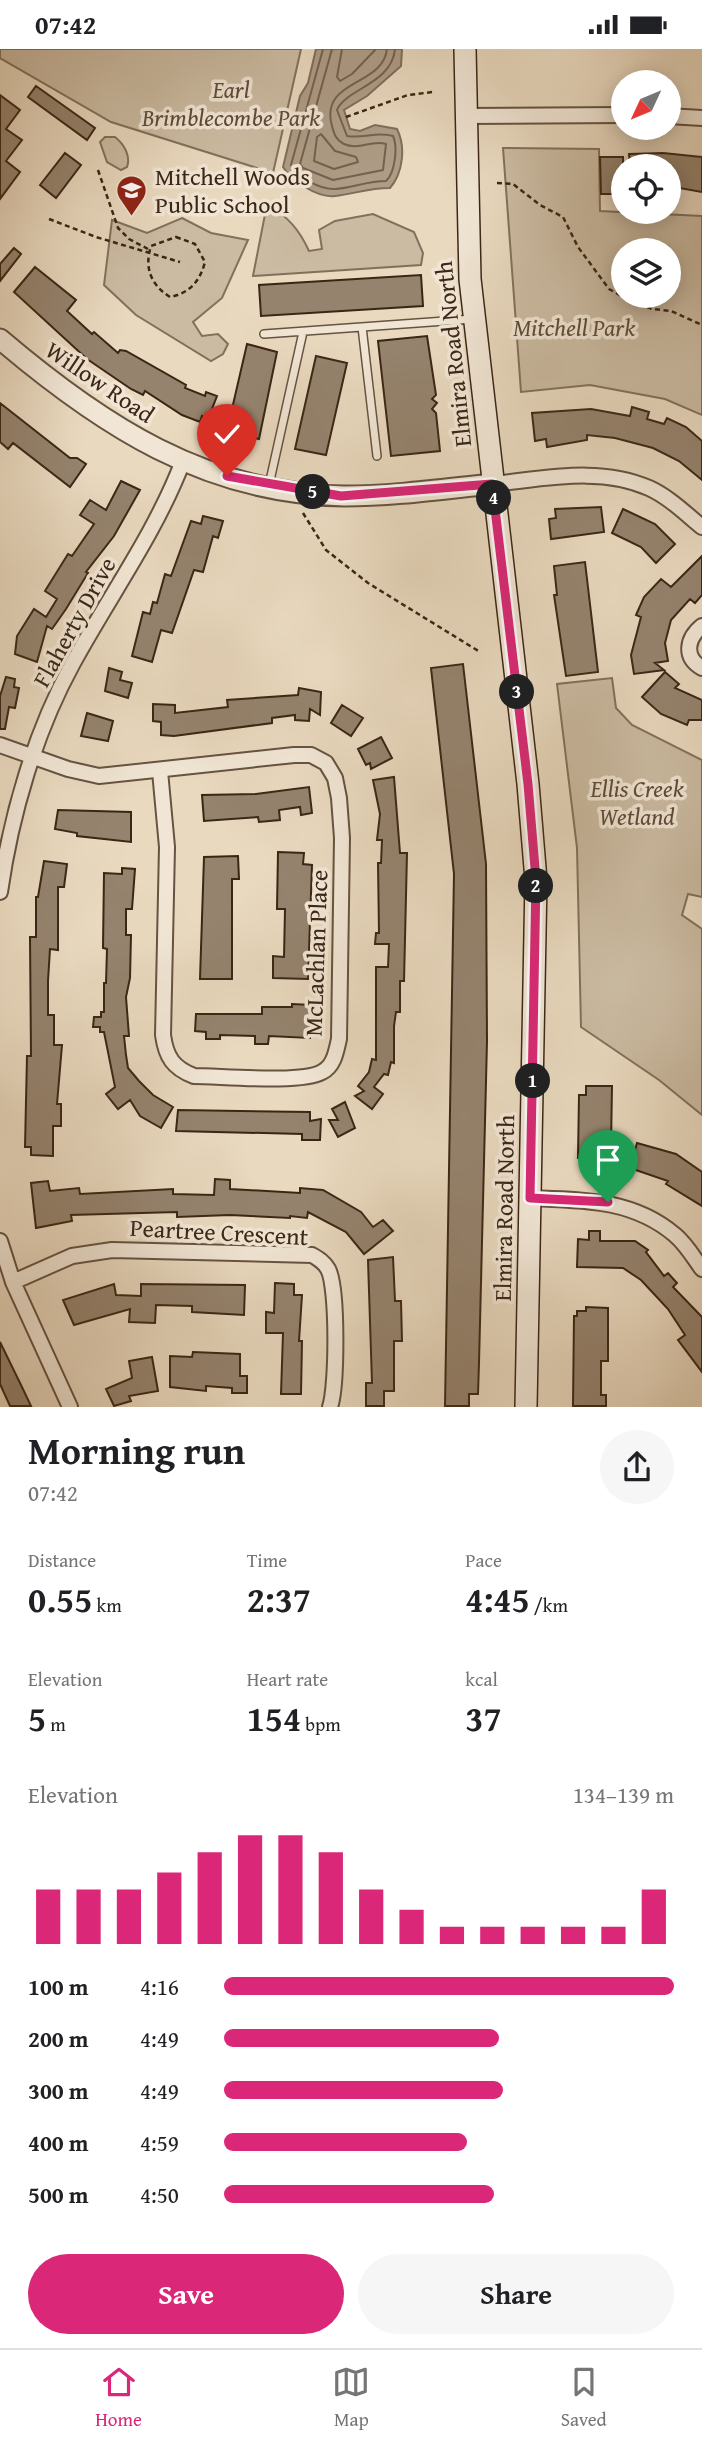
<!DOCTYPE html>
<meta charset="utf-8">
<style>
:root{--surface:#fff;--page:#f6f6f6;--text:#202124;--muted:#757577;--line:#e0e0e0;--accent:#db2777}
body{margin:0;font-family:"Gentium Book Plus",serif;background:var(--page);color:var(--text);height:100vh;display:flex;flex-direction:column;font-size:26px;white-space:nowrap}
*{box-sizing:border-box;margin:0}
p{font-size:23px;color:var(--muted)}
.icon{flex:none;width:38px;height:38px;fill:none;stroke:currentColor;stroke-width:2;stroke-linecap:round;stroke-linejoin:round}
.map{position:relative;height:1358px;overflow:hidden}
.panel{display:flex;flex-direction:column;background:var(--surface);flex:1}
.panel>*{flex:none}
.needle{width:46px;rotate:226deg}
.tools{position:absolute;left:611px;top:21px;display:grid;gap:14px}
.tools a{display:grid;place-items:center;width:70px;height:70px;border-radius:50%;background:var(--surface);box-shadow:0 4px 18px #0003;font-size:35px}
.pin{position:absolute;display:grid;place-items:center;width:60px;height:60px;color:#fff;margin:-72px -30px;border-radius:50% 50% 50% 0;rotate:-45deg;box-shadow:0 0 7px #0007}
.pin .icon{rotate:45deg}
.km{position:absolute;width:35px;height:35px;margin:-18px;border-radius:50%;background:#222;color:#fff;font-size:19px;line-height:35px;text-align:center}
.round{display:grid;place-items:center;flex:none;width:74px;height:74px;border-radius:37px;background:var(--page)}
.summary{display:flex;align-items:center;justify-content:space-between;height:119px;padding:0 28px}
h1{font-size:38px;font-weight:700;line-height:52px}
.figures{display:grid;grid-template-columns:repeat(3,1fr);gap:10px;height:119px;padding:7px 28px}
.figures div{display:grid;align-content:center}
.figures b{font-size:35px;font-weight:700}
.figures small{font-size:19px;font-weight:400}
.figures p{font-size:19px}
.chart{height:196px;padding:14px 28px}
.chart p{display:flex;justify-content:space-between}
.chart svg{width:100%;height:126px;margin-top:7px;stroke:var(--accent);stroke-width:6}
.cta{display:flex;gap:14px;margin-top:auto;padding:14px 28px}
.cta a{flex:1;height:80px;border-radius:42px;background:var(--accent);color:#fff;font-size:28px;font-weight:700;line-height:80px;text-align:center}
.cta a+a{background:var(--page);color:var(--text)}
ul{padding:0 28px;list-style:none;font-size:23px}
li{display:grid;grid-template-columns:112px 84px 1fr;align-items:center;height:52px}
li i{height:18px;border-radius:9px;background:var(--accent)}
.status{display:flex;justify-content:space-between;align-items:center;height:49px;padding:0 35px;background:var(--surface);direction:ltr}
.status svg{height:19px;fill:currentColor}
.menu{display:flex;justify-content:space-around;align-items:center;height:98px;border-top:2px solid var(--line);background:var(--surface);font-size:19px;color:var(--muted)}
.menu a{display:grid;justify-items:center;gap:4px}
.menu .current{color:var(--accent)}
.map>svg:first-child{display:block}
.green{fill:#cbbba2;stroke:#83705c;stroke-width:2;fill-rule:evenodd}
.water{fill:#ae9c86;stroke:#806d59;stroke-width:2}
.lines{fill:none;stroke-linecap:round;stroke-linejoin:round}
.shore{stroke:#74614e;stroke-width:2}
.building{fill:#95836e;stroke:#3b2616;stroke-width:2}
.service-casing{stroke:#665340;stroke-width:10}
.minor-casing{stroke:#665340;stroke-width:18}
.tertiary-casing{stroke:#665340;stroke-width:23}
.secondary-casing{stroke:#3b2616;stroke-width:24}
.path{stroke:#3b2616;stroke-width:2.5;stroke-dasharray:5 3.5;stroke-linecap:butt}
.service{stroke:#f1e6d5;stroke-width:7}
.minor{stroke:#f1e6d5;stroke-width:14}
.tertiary{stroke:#f1e6d5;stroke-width:19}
.secondary{stroke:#f1e6d5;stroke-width:21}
.route-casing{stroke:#fff;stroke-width:14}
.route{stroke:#db2777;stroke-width:9}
.labels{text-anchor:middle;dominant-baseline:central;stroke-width:7;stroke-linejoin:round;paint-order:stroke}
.park-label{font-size:24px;font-style:italic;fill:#5f4b39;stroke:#f1e6d5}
.poi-label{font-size:24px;fill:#3b2616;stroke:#f1e6d5;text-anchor:start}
.street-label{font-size:24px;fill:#3b2616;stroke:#f1e6d5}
</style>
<div class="status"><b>07:42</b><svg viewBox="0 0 49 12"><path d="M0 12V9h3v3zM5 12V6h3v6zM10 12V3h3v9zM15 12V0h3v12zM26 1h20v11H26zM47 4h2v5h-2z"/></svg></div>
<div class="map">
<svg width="702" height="1358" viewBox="0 0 702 1358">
<rect width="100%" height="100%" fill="#e9d9bf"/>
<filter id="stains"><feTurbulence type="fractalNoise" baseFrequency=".00286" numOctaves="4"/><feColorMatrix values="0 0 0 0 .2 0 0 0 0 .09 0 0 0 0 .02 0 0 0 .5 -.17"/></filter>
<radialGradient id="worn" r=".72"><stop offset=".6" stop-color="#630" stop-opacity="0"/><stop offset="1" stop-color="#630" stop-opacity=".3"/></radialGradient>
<!-- green -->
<path class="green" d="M 0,0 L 301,0 L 273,124 L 111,73 L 0,9 Z
M 105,88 L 115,88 C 124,95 131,107 127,118 L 121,121 L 107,113 L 100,93 Z
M 503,99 L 599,100 L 600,162 L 702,167 L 702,366 L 665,350 L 590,336 L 521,343 ZM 623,201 L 668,201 L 668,247 L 623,247 Z
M 267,155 C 288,168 299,180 309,202 L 322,200 L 319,181 L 335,172 L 373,165 L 414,183 L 423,204 L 421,216 L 253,227 Z
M 182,169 L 211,184 L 248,191 L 222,249 L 193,273 L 202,287 L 218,285 L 228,295 L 223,305 L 211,312 L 136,266 L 104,236 L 112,171 L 147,184 Z
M 612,629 L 616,659 L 632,676 L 702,711 L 702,848 L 688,845 L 682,866 L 702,880 L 702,1066 L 659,1031 L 581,978 L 577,799 L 557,635 Z"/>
<!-- water -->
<path class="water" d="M 316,0 L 402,0 L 401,17 L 367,47 L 344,61 L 350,80 L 360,82 L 375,76 L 397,80 C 406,98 403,124 390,139 C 368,139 354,145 335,147 C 317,149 292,132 283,118 L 300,47 L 308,34 Z"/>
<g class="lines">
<!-- shore -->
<path class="shore" d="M 323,0 L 291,116 C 297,128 321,141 335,140 C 352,139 367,132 386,132 C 395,124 398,98 393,87 C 376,82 364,90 347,87 L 337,61 C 345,40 392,35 395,0
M 332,0 L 300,115 L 303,119 L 333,131 L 383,121 L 386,95 C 372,90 359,102 344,95 C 336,91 334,85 332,77 C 319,30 383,38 387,0
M 342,0 L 337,28 L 340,32 L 352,25 L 376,0
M 321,85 L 335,102 L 356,108 L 358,113 L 334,120 L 314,112 L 317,88 Z"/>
</g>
<!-- building -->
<path class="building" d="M 36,37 L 95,79 L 87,91 L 28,48 Z
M 0,46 L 20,61 L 6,80 L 22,91 L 6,112 L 20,123 L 0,150 Z
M 65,104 L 81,116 L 56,149 L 40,136 Z
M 663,104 L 702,108 L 702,143 L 668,137 L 668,117 L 630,117 L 629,105 Z
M 600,108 L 623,108 L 623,145 L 601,145 Z
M 14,199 L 21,205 L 0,232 L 0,215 Z
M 35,218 L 76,251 L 67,262 L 92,285 L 94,283 L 118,304 L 120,301 L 126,302 L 186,336 L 185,339 L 205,347 L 206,343 L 217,347 L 208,370 L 202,367 L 200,373 L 182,366 L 145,342 L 143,346 L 131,340 L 87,310 L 14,243 Z
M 421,226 L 423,257 L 261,267 L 259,236 Z
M 427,287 L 436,346 L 432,350 L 437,354 L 432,360 L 436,364 L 440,402 L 391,407 L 378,292 Z
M 247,295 L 277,303 L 259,390 L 254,389 L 253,392 L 226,386 Z
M 316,307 L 347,314 L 326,406 L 295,400 Z
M 0,354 L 70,409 L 77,409 L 86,415 L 70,438 L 13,394 L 8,400 L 0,393 Z
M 632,358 L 649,363 L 647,370 L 664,375 L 667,369 L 686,378 L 702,392 L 702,431 L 679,412 L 653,399 L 615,389 L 587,386 L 587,391 L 547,398 L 546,390 L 535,392 L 532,364 L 591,360 L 630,367 Z
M 121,432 L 140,441 L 114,487 L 86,523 L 88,524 L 66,560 L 52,580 L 47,577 L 37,613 L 15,605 L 17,587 L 34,560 L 46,568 L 57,550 L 45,542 L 68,505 L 72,507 L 94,475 L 80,466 L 90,451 L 106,461 Z
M 601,458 L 604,483 L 551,490 L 549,470 L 556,469 L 555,460 Z
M 623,460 L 655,475 L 675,495 L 656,514 L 641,498 L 612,484 Z
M 203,467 L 223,472 L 218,489 L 213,487 L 203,523 L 194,521 L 172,584 L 161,581 L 152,613 L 132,607 L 143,563 L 150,565 L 153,553 L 157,554 L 165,525 L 171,527 L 191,472 L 201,475 Z
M 702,507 L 702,546 L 695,554 L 690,550 L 671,571 L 665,594 L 668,612 L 655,614 L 664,621 L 634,625 L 631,606 L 641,568 L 636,566 L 644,548 L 661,530 L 671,538 Z
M 585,513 L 598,623 L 566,627 L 554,546 L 557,546 L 554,517 Z
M 463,615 L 486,815 L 487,992 L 479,1314 L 478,1345 L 469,1345 L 469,1357 L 445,1357 L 454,825 L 431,619 Z
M 109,619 L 122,623 L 120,631 L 132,634 L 128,649 L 105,642 Z
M 665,623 L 679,635 L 675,639 L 702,651 L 702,671 L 689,671 L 687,676 L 661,665 L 642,648 Z
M 6,628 L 15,630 L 14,638 L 19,639 L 15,659 L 9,658 L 5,680 L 0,680 L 0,647 Z
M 299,639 L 321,643 L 320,666 L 310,660 L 309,672 L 295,671 L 295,666 L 272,669 L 272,674 L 174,687 L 161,686 L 161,673 L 153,672 L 153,655 L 175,656 L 175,664 L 228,658 L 227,651 L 298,646 Z
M 342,656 L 363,669 L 351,687 L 331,674 Z
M 87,664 L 113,672 L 108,692 L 81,687 Z
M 381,688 L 392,709 L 371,720 L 370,714 L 366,716 L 358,700 Z
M 394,728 L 400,804 L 407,804 L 404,932 L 400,932 L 400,963 L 396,963 L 394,977 L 394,1014 L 391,1013 L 388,1026 L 384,1025 L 374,1038 L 383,1045 L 372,1060 L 355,1047 L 364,1042 L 358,1037 L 369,1023 L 372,1010 L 376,1011 L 376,918 L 388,918 L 389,895 L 375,895 L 376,884 L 379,884 L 378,814 L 381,814 L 382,791 L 377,791 L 380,765 L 373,731 Z
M 309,738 L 312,764 L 301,766 L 300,758 L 279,761 L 280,771 L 259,773 L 258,768 L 204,772 L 202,746 L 256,745 Z
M 58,761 L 131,763 L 131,793 L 77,787 L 77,784 L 55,780 Z
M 278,803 L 304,804 L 303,815 L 312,816 L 308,930 L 273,929 L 273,907 L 284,908 L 285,860 L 277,860 Z
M 238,807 L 239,830 L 232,830 L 232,930 L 200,930 L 204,808 Z
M 44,812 L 67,815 L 64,838 L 58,838 L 58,901 L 50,900 L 48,932 L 48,966 L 54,966 L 54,996 L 62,996 L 57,1055 L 61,1055 L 61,1077 L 53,1077 L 53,1107 L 31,1106 L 31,1098 L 25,1098 L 27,1007 L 31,1007 L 30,888 L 36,888 L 36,848 L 38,848 Z
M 122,819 L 135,820 L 132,860 L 126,860 L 126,886 L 131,886 L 130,929 L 126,948 L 129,987 L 124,987 L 126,1006 L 128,1019 L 139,1032 L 153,1046 L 173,1058 L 161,1079 L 140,1067 L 130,1051 L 118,1060 L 106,1045 L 115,1038 L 104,983 L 100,983 L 100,978 L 93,978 L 94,968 L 101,968 L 101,963 L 104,963 L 104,934 L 106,934 L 107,900 L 103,899 L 104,824 L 122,825 Z
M 292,955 L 311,956 L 310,989 L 269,987 L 268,995 L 255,995 L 255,987 L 220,986 L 220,990 L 206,990 L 206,983 L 195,982 L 196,965 L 262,965 L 262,958 L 292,958 Z
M 586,1037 L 612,1037 L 611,1097 L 617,1097 L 617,1117 L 585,1116 L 585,1109 L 578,1109 L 579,1046 L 586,1046 Z
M 345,1053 L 355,1079 L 338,1088 L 329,1071 L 338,1071 L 332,1060 Z
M 178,1061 L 310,1063 L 310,1072 L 321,1070 L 320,1091 L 302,1091 L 302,1085 L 176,1082 Z
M 637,1094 L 676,1105 L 702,1123 L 702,1157 L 666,1135 L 668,1132 L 630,1119 Z
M 215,1130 L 230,1131 L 230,1140 L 300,1144 L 300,1139 L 323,1141 L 361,1163 L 373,1178 L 383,1171 L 393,1182 L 364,1205 L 346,1183 L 308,1163 L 307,1169 L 290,1167 L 290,1169 L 230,1166 L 177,1168 L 177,1163 L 71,1166 L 72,1172 L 36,1179 L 31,1134 L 48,1132 L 50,1142 L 79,1139 L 80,1145 L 173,1140 L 173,1145 L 214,1146 Z
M 589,1182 L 600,1182 L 600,1192 L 635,1192 L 648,1201 L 646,1203 L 664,1227 L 668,1224 L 677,1234 L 673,1238 L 702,1268 L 702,1323 L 678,1291 L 685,1286 L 668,1260 L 641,1231 L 623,1219 L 577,1218 L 578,1190 L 589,1191 Z
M 393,1208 L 395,1252 L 401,1252 L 402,1292 L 394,1292 L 394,1342 L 384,1342 L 384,1357 L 366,1357 L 366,1334 L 372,1334 L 368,1211 Z
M 275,1234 L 294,1235 L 294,1246 L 302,1246 L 299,1292 L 302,1292 L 301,1345 L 281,1345 L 283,1284 L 266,1284 L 266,1263 L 274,1264 Z
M 114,1235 L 116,1246 L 141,1247 L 141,1235 L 245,1236 L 244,1266 L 192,1263 L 192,1257 L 156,1256 L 155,1274 L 129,1273 L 130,1260 L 74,1276 L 63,1251 Z
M 586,1258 L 608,1259 L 608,1312 L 601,1312 L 601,1346 L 606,1346 L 606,1357 L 573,1357 L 574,1267 L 577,1267 L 577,1262 L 586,1262 Z
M 0,1293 L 21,1336 L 31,1357 L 10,1357 L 0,1335 Z
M 193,1303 L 240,1305 L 240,1327 L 247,1327 L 247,1344 L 232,1344 L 232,1339 L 206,1337 L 206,1342 L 170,1338 L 170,1307 L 192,1308 Z
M 152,1308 L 158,1342 L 129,1347 L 131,1352 L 114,1357 L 106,1340 L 132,1329 L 129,1312 Z"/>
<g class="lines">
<defs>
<path id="service" d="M 362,278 L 377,407
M 264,285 L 473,270
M 269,436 L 303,283"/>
<path id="minor" d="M 465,67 L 623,66
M 668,67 L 702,69
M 492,435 C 544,430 600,417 649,439 C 669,448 686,465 702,478
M 702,577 C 687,589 683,608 702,619
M 0,696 L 68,720 L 99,727 L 294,706 L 311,706 L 326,714 L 335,729 L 339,749 L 342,789 L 339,990 C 336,1003 334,1017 322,1023 C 301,1035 221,1027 194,1027 C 173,1019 166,1008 163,986 L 167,798 L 160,722
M 0,843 C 11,766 35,683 73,614 C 110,546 155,485 183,412
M 530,1149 C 582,1151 633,1150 675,1186 C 686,1195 694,1209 702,1220
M 0,1192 L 13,1233 L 70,1358
M 13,1233 L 72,1207 L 112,1201 L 312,1206 C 319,1210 324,1213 328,1220 C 338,1238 337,1338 330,1358"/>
<path id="tertiary" d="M 0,290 C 101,376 206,445 344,447 C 394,447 443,440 492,435"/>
<path id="secondary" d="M 465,0 L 470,230 L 528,735 L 536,831 L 526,1358"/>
</defs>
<!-- service casing -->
<use href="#service" class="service-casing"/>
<!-- minor casing -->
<use href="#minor" class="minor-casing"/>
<!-- tertiary casing -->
<use href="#tertiary" class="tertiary-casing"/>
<!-- secondary casing -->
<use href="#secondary" class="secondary-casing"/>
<!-- path -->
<path class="path" d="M 346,68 L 408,46 L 433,43
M 98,121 L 118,179 L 129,190 L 148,200
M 497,134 L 513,135 L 540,156 L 563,168 L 578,198 L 609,240 L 627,250 L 652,260 L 671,262 L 702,276
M 49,170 L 96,188 L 180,213
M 176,188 L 195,195 L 205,213 C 200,232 190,244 170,248 C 151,236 144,219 151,197 Z
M 303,464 L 326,501 L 368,534 L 480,603"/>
<!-- service -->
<use href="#service" class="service"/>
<!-- minor -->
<use href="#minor" class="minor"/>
<!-- tertiary -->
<use href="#tertiary" class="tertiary"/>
<!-- secondary -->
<use href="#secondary" class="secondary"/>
</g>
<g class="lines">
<defs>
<path id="route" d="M 227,427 L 341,447 L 492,435 L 528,735 L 536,831 L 530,1149 L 608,1153"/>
</defs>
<!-- route casing -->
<use href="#route" class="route-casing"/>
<!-- route -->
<use href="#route" class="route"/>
</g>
<!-- icons -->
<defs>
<symbol id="school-pin" viewBox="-11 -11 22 30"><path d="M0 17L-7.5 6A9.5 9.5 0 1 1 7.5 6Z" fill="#8f2418" stroke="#f1e6d5"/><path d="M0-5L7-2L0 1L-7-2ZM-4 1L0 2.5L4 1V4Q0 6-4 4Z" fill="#fff"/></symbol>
</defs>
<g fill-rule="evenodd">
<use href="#school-pin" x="114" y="124" width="35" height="47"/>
</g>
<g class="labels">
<!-- park labels -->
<g class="park-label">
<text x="231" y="40">Earl<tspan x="231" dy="28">Brimblecombe Park</tspan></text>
<text x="574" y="278">Mitchell Park</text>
<text x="637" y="739">Ellis Creek<tspan x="637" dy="28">Wetland</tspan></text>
</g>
<!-- poi labels -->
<g class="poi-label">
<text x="155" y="127">Mitchell Woods<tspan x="155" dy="28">Public School</tspan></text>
</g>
<!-- street labels -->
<g class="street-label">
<text transform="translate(453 305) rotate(-96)">Elmira Road North</text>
<text transform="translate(100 333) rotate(34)">Willow Road</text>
<text transform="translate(74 573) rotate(-61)">Flaherty Drive</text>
<text transform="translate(316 904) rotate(-88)">McLachlan Place</text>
<text transform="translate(504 1159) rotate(-89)">Elmira Road North</text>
<text transform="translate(219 1183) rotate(3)">Peartree Crescent</text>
</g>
</g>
<rect width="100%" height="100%" filter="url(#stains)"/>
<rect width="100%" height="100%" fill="url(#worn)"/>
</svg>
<div class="tools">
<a><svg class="needle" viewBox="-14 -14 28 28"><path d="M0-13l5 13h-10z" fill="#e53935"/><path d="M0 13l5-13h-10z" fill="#757577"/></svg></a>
<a><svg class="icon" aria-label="locate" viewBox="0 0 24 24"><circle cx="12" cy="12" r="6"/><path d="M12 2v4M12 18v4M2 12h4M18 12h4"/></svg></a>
<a><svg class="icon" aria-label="layers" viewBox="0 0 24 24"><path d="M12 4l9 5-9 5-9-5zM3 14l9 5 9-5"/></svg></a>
</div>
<div class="pin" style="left:608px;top:1153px;background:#1e9e55"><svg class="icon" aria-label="arrive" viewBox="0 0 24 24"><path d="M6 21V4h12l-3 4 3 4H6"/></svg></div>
<div class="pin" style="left:227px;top:427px;background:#d93025"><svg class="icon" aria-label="check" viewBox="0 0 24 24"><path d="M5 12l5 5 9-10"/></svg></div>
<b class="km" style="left:533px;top:1032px">1</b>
<b class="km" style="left:536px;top:837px">2</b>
<b class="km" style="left:517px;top:643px">3</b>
<b class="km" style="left:494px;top:449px">4</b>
<b class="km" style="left:313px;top:443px">5</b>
</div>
<section class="panel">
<div class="summary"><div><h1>Morning run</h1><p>07:42</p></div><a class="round"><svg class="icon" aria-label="share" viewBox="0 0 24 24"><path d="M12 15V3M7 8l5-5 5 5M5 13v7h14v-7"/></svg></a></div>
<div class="figures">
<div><p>Distance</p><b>0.55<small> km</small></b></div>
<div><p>Time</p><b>2:37</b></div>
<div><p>Pace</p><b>4:45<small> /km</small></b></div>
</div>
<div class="figures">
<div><p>Elevation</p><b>5<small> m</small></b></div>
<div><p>Heart rate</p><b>154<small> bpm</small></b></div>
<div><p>kcal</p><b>37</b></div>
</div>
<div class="chart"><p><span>Elevation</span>134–139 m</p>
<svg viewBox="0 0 160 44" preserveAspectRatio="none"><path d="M5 44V25M15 44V25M25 44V25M35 44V19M45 44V12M55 44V6M65 44V6M75 44V12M85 44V25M95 44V32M105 44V38M115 44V38M125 44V38M135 44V38M145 44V38M155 44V25"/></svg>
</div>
<ul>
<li><b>100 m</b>4:16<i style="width:100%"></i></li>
<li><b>200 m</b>4:49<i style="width:61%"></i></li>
<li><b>300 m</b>4:49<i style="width:62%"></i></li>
<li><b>400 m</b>4:59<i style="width:54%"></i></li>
<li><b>500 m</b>4:50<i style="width:60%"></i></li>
</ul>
<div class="cta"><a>Save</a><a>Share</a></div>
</section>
<nav class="menu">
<a class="current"><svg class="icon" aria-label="home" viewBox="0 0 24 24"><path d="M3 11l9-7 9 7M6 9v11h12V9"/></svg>Home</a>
<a><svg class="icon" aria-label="map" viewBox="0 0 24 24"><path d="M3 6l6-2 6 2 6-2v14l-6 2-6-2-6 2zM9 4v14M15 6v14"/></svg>Map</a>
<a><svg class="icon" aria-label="saved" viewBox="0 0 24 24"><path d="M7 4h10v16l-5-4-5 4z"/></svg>Saved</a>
</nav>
